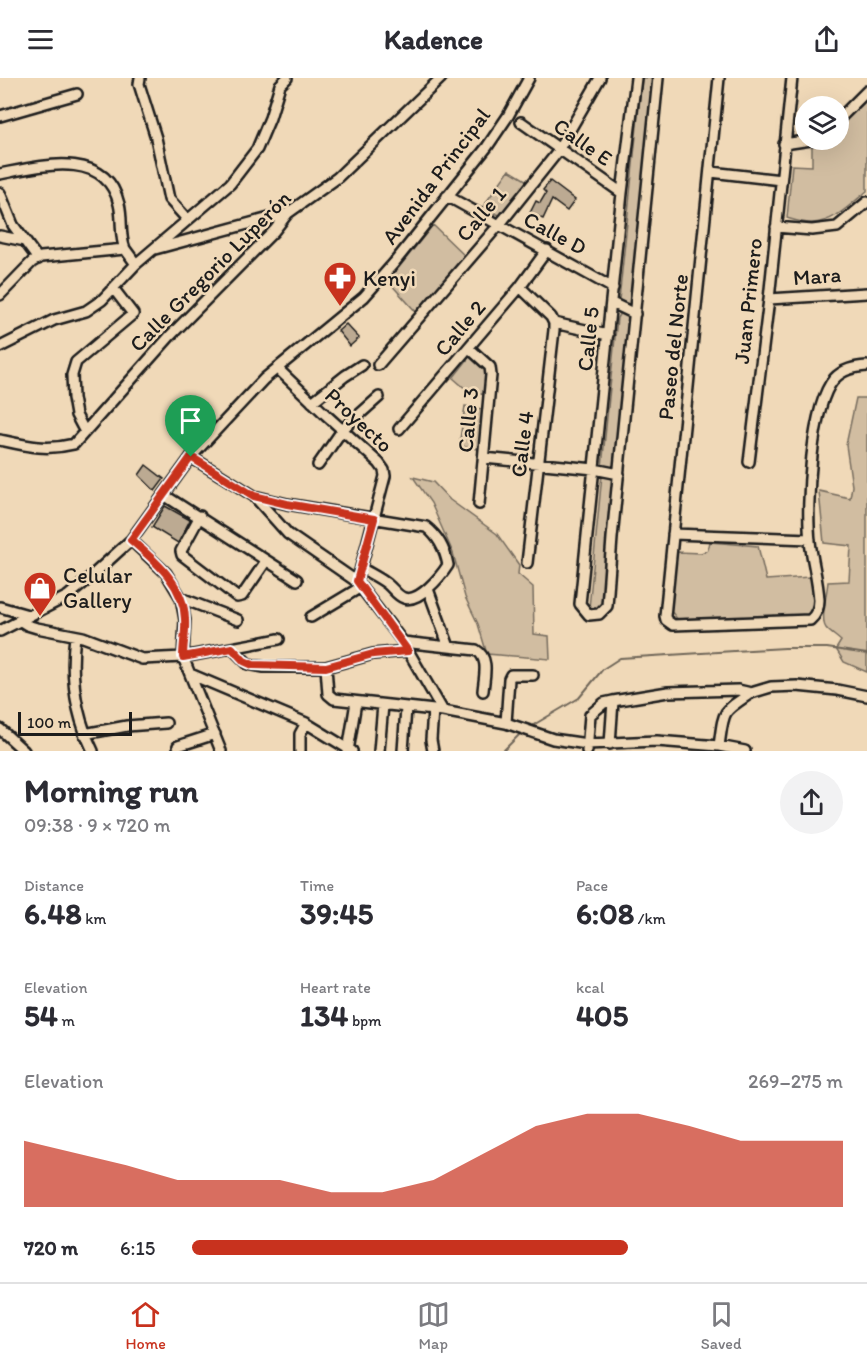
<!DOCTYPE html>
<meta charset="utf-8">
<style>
:root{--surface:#fff;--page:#f2f2f3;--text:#2b2b33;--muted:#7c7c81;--line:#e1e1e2;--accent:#c8321e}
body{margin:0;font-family:Itim,sans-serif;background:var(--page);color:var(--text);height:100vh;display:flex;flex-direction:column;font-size:22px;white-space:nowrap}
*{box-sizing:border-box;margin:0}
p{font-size:20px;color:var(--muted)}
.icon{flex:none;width:33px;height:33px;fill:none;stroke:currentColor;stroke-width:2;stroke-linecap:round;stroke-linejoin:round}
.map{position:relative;height:673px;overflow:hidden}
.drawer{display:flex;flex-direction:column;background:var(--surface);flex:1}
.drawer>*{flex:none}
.controls{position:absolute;left:795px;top:18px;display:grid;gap:12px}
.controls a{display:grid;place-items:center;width:54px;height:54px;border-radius:50%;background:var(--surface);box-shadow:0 6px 24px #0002;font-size:30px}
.scale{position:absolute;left:18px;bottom:15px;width:114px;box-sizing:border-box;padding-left:6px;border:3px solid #1c1c1c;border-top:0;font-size:16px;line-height:21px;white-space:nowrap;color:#1c1c1c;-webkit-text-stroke:4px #f0d9b8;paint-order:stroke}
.pin{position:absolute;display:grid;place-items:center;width:51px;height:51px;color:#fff;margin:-62px -26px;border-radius:50% 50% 50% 0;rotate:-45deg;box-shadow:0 0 6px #0007}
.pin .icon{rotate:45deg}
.round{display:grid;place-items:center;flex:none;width:63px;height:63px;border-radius:32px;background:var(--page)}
.overview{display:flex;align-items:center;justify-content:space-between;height:102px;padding:0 24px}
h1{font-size:33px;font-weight:700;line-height:45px}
.metrics{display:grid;grid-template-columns:repeat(3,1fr);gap:9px;height:102px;padding:6px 24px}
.metrics div{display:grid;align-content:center}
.metrics b{font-size:30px;font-weight:700}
.metrics small{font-size:16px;font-weight:400}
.metrics p{font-size:16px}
.chart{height:168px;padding:12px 24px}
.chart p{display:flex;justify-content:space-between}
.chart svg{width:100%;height:108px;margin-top:6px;fill:var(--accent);opacity:.7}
ul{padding:0 24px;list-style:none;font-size:20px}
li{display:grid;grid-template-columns:96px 72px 1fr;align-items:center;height:45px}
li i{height:15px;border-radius:8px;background:var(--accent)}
header{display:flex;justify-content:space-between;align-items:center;height:78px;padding:0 24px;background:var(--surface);font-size:27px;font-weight:700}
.tab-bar{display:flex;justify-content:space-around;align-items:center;height:84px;border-top:2px solid var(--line);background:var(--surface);font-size:16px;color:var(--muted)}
.tab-bar a{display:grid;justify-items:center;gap:3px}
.tab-bar .current{color:var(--accent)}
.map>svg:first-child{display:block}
.green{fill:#d1bda1;stroke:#766c5e;stroke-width:1.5}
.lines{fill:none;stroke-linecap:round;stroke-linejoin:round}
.stream{stroke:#6f6659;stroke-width:2}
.building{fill:#bcaa92;stroke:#1c1c1c;stroke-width:1.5}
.minor-casing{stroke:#1c1c1c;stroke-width:14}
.minor{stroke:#f0d9b8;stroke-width:9}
.route-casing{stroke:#fff;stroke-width:12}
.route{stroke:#c8321e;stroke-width:8}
.labels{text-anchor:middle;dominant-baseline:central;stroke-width:5;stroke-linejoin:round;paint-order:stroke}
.street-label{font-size:22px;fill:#1c1c1c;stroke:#f0d9b8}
.poi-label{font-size:22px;fill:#1c1c1c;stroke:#f0d9b8;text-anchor:start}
</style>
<header><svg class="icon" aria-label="menu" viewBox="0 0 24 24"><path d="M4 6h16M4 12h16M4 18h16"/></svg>Kadence<svg class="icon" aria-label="share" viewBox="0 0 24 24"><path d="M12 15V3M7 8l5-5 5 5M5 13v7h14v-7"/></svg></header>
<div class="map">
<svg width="867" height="673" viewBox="0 0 867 673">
<rect width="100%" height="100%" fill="#f0d9b8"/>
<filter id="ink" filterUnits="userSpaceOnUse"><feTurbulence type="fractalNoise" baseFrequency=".0167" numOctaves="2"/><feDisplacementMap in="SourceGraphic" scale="12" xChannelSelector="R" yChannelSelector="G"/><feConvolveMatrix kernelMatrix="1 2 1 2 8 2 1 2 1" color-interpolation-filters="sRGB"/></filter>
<g filter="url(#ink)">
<!-- green -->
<path class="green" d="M 642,0 L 657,0 L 633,229 L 619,222 Z
M 867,22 L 867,113 C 851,126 833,146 810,145 C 803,145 794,142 787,140 L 792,87 L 812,88 L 812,68 L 822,62 L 838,62 L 839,49 Z
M 509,92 L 529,104 L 502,138 L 482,130 Z
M 433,147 L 466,179 L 418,236 L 388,203 Z
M 620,235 L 629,238 L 632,242 L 619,392 L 602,389 L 617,240 Z
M 472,276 L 490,290 L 488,318 L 467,312 L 453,300 Z
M 856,320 L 867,320 L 867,594 L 844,584 L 836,571 L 841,563 C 837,559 830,555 826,550 C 820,542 827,515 828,504 L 849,503 L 851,468 L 824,465 L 819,413 L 850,420 L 852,408 L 846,367 Z
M 465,328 L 488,332 L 483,372 L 459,368 Z
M 602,397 L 615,401 L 601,529 L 585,532 L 589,530 Z
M 413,399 L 433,404 L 450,422 L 497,456 L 519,487 L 518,496 L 533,509 L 534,556 L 549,558 L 550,581 L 487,576 L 478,546 L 465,519 L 453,475 L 431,425 Z
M 710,464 L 758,468 L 766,502 L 810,499 L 816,523 L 811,536 L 771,542 L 678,542 L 671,533 L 677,474 L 701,475 L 708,472 Z"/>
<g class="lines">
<!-- stream -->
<path class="stream" d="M 530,649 L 579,620 L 603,591 L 620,580 L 785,570 L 827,570 L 867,576
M 503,673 L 522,654"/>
</g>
<!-- building -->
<path class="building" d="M 550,103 L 575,122 L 567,133 L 552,122 L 543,141 L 530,135 L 536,123 L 540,125 L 546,115 L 543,112 Z
M 346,246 L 359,260 L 350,268 L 338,253 Z
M 146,387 L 164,401 L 155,413 L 139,397 Z
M 165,428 L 190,442 L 178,465 L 152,449 Z"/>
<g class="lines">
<defs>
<path id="minor" d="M 140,0 L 139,6 L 156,60 L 169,121 L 187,141
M 636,0 L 622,115 L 580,526 L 589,537 L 599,536 L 607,528 L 612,460 L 658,0
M 719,0 L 665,538 L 666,542 L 673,547 L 810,542 C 816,537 819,530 819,522 C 818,502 812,483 810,463 C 806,427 811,328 834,301 C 843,291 855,289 867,288
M 0,38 L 77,16
M 838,42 L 867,13
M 521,44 L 622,115
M 784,66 L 811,62
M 711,94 L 781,102
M 0,96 C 40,88 106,70 119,126 C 123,141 119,157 125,171
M 0,115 L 13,147 L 38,181
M 447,118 L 613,210
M 776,149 L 812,152 L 837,149 L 867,124
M 0,158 L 25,163
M 155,171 L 288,135
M 520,209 L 551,239 L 554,245 L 554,252 L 527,485
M 0,217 L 32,184 L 41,179 L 125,171 L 136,186
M 769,221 L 867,215
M 612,225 L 635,236
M 554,245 L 608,257
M 0,269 L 54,242 L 86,233 L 102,222 L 136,186 L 230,106 L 257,71 L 270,40 L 280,7 L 287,0
M 469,270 L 490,289 L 491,297 L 479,426
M 378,287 L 504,141 L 556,76 L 600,0
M 277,290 L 326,337 L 379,385 L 384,392 L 385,398 L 360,493
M 312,324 L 345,298 L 362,287
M 399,351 L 520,209 L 547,172
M 85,354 L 76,337 L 73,320 L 72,297 L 76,284 L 133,236 L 113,210
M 0,362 C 27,368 46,373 74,366 L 170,258 L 274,153 L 288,135 L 337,100 L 441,0
M 191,379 L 254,418 L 287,426 L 426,449 C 439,459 445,471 448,487 C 441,498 419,525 404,520 C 397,518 392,509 386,505 C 378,499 369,495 361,490
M 484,380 L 594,391 L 619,396
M 749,384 L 769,221 L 792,0
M 318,387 L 343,351 L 379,319
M 164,417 L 297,502
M 254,418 L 288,456 L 356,503 L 403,564 L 443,633
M 200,438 L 181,473 L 182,477 L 237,519 L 242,518 L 266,483
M 673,456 L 810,461
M 131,462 L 166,495 L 181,520 L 185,542 L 183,579 L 221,673
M 428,511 L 449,569
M 181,520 L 238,542
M 0,529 L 28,537
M 311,539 L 361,509
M 19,542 L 27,547 L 37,550 L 83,559 L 142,581 L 183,579 L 279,561
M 0,553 L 68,518 L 86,503 L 131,462 L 191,379 L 264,301 L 364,219 L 394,185 L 487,69 L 508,38 L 529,0
M 75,558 C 70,598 75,636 93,673
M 403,564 L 476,572 C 490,580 484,599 483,613
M 232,570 L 248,586 L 264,589 L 326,589 L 373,576 L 408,573
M 326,589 L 328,616 L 334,621 L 443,633 L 506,645 L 553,661 L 587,666 L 657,663 L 719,668 L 745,673
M 190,596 L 306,645 L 352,673
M 506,645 L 509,601 L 511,597 L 533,597
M 0,651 L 24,673
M 84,656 L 127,648 L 166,645
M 610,666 L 613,623
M 178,668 L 215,656
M 719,668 C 724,632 721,635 751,615
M 300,673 L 300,656 L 306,645
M 348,673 L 356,624
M 379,673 L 383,627
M 403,673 L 406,630
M 433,673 L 431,662 L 433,632
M 587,673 L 590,637 L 604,625 L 613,623 L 668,614 L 738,612 L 751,615 L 771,609 L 797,608 L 837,612 L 867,618"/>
</defs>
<!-- minor casing -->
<use href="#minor" class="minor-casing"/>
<!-- minor -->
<use href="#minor" class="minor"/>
</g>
</g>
<g class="lines" filter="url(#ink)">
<defs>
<path id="route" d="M 191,379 L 254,418 L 287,426 L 374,441 L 357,503 L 408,573 L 373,576 L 326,589 L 253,587 L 244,583 L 232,570 L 183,579 C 183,566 186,554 185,541 C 184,506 155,483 131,462 Z"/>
</defs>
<!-- route casing -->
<use href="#route" class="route-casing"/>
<!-- route -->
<use href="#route" class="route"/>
</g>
<!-- icons -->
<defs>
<symbol id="pharmacy-pin" viewBox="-11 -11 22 30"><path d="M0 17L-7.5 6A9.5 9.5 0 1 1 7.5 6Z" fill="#c8321e" stroke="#f0d9b8"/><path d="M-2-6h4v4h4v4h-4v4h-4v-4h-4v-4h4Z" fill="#fff"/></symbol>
<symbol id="shop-pin" viewBox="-11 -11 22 30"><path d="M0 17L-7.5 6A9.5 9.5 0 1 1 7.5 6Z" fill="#c8321e" stroke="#f0d9b8"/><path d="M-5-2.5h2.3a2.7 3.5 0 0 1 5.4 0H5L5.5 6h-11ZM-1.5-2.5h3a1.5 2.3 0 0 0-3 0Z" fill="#fff"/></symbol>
</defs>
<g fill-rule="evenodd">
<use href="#pharmacy-pin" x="321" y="181" width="38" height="52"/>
<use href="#shop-pin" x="21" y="491" width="38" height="52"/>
</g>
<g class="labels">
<!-- street labels -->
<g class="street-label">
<text transform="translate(583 64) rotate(35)">Calle E</text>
<text transform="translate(436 98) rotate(-53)">Avenida Principal</text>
<text transform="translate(481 136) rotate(-50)">Calle 1</text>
<text transform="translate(555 155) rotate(28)">Calle D</text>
<text transform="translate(210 193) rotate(-45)">Calle Gregorio Luperón</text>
<text transform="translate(817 198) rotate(-4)">Mara</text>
<text transform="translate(748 223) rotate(-84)">Juan Primero</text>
<text transform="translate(460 250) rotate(-50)">Calle 2</text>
<text transform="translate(588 261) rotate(-84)">Calle 5</text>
<text transform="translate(673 269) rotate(-84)">Paseo del Norte</text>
<text transform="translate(359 342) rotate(43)">Proyecto</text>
<text transform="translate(468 342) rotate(-85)">Calle 3</text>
<text transform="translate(522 366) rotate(-83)">Calle 4</text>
</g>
<!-- poi labels -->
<g class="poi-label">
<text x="363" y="200">Kenyi</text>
<text x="63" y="497">Celular<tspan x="63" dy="25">Gallery</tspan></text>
</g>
</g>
</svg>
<div class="controls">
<a><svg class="icon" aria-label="layers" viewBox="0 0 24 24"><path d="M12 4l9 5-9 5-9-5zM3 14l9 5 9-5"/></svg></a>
</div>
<div class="scale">100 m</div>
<div class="pin" style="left:191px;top:379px;background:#1e9e55"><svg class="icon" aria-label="arrive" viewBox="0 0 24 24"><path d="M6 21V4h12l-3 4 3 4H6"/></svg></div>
</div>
<section class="drawer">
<div class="overview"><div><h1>Morning run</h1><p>09:38 · 9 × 720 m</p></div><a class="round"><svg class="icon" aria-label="share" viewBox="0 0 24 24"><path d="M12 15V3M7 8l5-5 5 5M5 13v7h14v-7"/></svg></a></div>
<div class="metrics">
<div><p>Distance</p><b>6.48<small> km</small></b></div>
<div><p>Time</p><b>39:45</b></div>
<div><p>Pace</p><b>6:08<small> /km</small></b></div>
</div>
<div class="metrics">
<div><p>Elevation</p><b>54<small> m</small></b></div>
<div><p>Heart rate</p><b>134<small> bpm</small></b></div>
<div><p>kcal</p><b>405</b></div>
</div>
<div class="chart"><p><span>Elevation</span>269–275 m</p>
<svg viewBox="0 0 160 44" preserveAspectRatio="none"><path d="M0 44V17L10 22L20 27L30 33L40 33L50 33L60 38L70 38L80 33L90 22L100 11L110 6L120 6L130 11L140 17L150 17L160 17V44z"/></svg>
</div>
<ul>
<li><b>720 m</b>6:15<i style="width:67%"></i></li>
</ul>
</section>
<nav class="tab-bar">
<a class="current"><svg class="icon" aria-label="home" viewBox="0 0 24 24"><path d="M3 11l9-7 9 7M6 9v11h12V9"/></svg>Home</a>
<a><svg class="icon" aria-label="map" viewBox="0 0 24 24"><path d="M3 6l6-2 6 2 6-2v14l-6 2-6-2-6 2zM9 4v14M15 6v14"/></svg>Map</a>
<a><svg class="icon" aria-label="saved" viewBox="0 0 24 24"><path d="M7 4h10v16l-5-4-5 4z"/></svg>Saved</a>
</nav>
